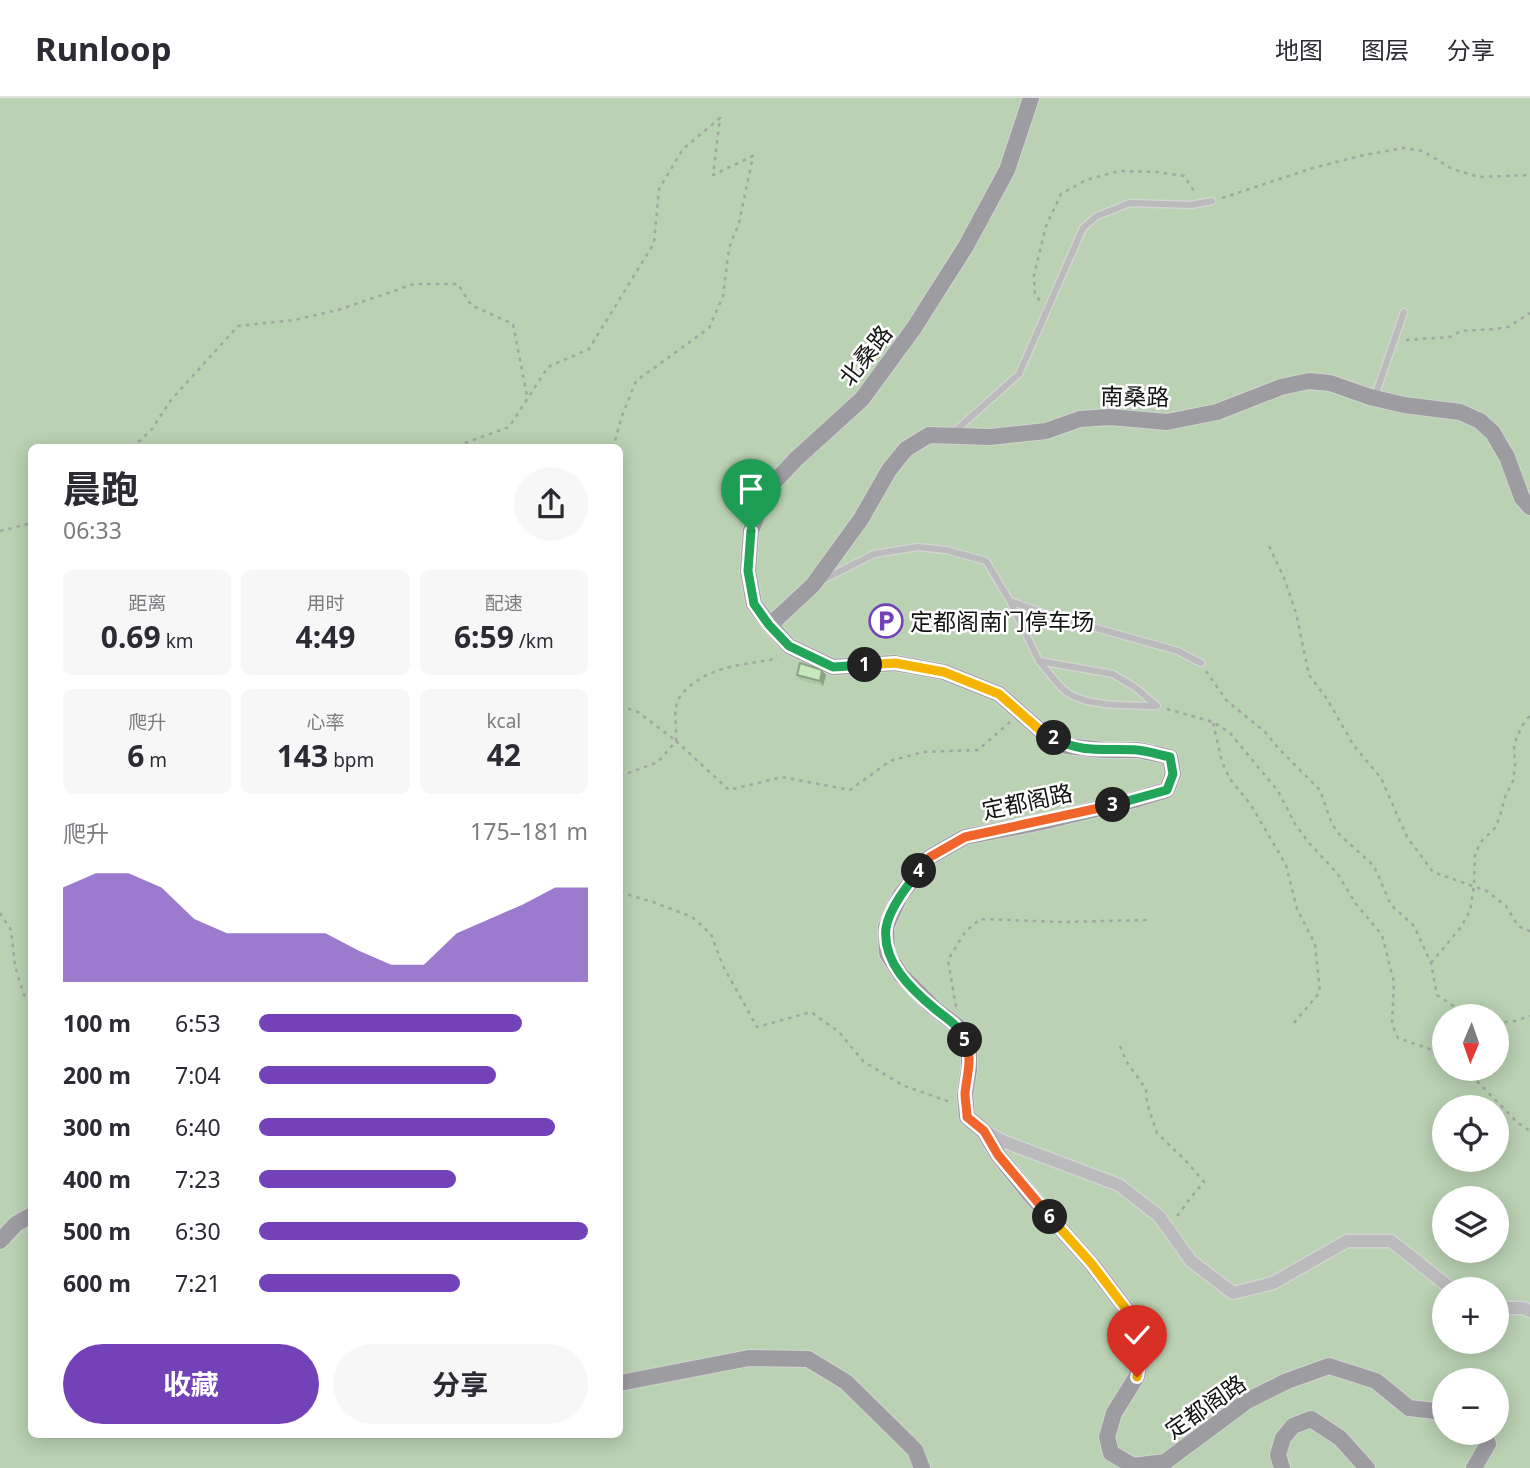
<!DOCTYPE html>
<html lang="zh">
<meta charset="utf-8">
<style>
:root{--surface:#fff;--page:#f7f7f7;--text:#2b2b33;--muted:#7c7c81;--line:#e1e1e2;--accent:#7342b9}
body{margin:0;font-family:"Noto Sans","Noto Sans SC",sans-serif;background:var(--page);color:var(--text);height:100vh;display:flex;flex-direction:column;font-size:26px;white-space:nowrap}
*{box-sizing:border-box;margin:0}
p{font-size:23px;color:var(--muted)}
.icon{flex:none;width:38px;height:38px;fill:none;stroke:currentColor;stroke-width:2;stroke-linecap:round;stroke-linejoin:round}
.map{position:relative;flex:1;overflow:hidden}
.drawer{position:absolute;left:28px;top:346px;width:595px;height:994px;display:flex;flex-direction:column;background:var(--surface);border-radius:10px;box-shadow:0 4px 18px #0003}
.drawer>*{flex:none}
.needle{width:46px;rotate:182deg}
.tools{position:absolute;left:1432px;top:906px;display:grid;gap:14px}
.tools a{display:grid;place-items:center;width:77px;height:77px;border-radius:50%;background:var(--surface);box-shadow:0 4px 18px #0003;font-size:35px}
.pin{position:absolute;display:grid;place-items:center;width:60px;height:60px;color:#fff;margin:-72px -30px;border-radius:50% 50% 50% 0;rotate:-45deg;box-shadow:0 0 7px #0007}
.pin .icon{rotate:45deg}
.km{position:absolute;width:35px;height:35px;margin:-18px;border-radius:50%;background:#222;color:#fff;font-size:19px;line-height:35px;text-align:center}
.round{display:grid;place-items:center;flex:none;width:74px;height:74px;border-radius:37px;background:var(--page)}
.headline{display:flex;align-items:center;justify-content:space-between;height:119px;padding:0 35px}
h1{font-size:38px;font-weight:700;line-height:52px}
.metrics{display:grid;grid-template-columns:repeat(3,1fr);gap:10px;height:119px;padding:7px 35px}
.metrics div{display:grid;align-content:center;border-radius:10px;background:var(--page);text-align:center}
.metrics b{font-size:30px;font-weight:700}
.metrics small{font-size:19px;font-weight:400}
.metrics p{font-size:19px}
.chart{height:196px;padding:14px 35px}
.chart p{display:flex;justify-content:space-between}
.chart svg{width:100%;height:126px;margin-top:7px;fill:var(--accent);opacity:.7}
.action{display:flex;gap:14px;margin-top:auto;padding:14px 35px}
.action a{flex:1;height:80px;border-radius:42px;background:var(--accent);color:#fff;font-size:28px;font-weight:700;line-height:80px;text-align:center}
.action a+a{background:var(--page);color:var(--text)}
ul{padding:0 35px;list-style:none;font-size:23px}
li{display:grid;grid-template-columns:112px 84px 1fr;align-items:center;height:52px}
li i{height:18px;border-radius:9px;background:var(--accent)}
header{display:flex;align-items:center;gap:42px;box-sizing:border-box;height:98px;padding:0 35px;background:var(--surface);border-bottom:2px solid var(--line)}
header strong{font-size:33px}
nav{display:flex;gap:38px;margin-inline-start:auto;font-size:24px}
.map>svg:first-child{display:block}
.green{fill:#bad1b3;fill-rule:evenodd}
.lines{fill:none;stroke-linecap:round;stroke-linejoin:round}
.lane-casing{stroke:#d0d5ce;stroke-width:9}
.street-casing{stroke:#d0d5ce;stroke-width:15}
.secondary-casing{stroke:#d0d5ce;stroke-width:18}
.path{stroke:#a2a6a1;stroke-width:2.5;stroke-dasharray:3.5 5;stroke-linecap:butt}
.lane{stroke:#bbbabd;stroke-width:6}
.street{stroke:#bbbabd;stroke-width:12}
.secondary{stroke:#9d9ca1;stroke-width:16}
.wall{fill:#aac8a2}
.shaded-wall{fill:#8ba284}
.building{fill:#c6e8bc;stroke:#8ba284;stroke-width:2}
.split-1-casing{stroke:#fff;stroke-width:14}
.split-2-casing{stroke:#fff;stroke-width:14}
.split-3-casing{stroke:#fff;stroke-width:14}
.split-4-casing{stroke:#fff;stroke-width:14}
.split-5-casing{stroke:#fff;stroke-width:14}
.split-6-casing{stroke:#fff;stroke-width:14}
.split-7-casing{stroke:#fff;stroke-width:14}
.split-1{stroke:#22a559;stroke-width:9}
.split-2{stroke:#f5b400;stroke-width:9}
.split-3{stroke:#22a559;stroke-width:9}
.split-4{stroke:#f0652b;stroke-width:9}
.split-5{stroke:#22a559;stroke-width:9}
.split-6{stroke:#f0652b;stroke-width:9}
.split-7{stroke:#f5b400;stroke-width:9}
.labels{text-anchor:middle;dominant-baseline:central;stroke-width:5;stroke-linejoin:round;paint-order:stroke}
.street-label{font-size:23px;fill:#131513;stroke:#fff}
.poi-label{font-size:23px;fill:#131513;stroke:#fff;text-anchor:start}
</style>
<header>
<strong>Runloop</strong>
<nav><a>地图</a><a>图层</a><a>分享</a></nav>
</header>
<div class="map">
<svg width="1530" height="1370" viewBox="0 0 1530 1370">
<rect width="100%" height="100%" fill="#f4f9f2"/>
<!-- green -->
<path class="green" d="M 0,0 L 1530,0 L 1530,1370 L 0,1370 ZM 32,350 L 620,350 L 620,1337 L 32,1337 ZM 1444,919 L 1496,919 L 1496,971 L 1444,971 ZM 1444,1010 L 1496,1010 L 1496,1062 L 1444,1062 ZM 1444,1101 L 1496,1101 L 1496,1153 L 1444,1153 ZM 1444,1192 L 1496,1192 L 1496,1244 L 1444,1244 ZM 1444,1283 L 1496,1283 L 1496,1335 L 1444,1335 Z"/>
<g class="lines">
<defs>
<path id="lane" d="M 1375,298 L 1404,214
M 954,334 L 1019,276 L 1083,130 L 1097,118 L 1130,105 L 1191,107 L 1212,103
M 821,483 L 874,456 L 918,449 L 946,452 L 986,463 L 1010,503 L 1039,563 L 1113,576 L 1136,590 L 1157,608 C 1131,607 1085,610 1064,592 C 1055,584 1047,572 1039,563
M 1010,503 L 1046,516 L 1178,553 L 1201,565"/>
<path id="street" d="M 984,1033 L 1005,1044 L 1119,1087 L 1159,1118 L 1191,1163 L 1233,1195 L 1273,1185 L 1347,1143 L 1391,1143 L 1453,1192
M 1496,1210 L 1523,1210 L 1530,1213"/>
<path id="secondary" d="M 1031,0 L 1007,72 L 966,148 L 914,230 L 862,301 L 796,361 L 767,392 L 751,433 L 748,473 L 754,506 L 770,527 L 789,548 L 833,569 L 895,565 L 944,574 L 999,596 L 1041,633 L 1067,648 L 1104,652 L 1138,652 L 1170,659 L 1173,676 L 1167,692 L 1134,702 L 1042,724 L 965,739 L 930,759 L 900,798 L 886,829 L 887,855 L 901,877 L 934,910 L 960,930 L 969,951 L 969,971 L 965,997 L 967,1019 L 984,1033 L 998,1057 L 1032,1099 L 1091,1165 L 1135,1223 L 1143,1248 L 1137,1278 L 1114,1315 L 1107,1339 L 1111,1355 L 1133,1368 L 1165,1364 L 1247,1303 L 1287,1283 L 1329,1268 L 1376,1283 L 1409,1310 L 1444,1314
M 770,527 L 813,487 L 861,421 L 889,372 L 906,351 L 929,337 L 990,339 L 1046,333 L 1080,321 L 1110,319 L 1167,324 L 1217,314 L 1281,289 L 1309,283 L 1330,285 L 1370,299 L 1404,307 L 1460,314 L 1480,323 L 1493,335 L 1507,359 L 1522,400 L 1530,409
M 0,1143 L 16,1126 L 32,1117
M 620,1285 L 749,1260 L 808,1261 L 846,1284 L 915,1352 L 922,1370
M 1282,1370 L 1278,1357 L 1283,1340 L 1293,1328 L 1311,1321 L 1340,1340 L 1367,1370
M 1474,1370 L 1488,1346 L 1484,1335"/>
</defs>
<!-- lane casing -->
<use href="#lane" class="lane-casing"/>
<!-- street casing -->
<use href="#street" class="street-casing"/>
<!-- secondary casing -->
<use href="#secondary" class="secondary-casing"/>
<!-- path -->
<path class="path" d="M 1222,100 L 1313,70 L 1364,57 L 1404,50 L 1423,53 L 1452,71 L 1479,79 L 1530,77
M 1040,202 L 1035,198 L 1034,177 L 1046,128 L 1061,96 L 1086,82 L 1119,73 L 1158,74 L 1184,78 L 1196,96
M 1406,242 L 1450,239 L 1461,233 L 1495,231 L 1508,229 L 1530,215
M 132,350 L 152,331 L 171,302 L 238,228 L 294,222 L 338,212 L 414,186 L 458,186 L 471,207 L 513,226 L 527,298
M 458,350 L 465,345 L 509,329 L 548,269 L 589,251 L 654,145 L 659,91 L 683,51 L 720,20 L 713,77 L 753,58 L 739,125 L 729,150 L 723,198 L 709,230 L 636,283 L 622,318 L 613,350
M 0,433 L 32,425
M 1269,448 L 1285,482 L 1296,515 L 1309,577 L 1327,601 L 1354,648 L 1381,680 L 1407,739 L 1433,774 L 1487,793 L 1506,808 L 1518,828 L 1530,833
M 1206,573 L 1227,603 L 1265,634 L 1280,652 L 1320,692 L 1332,726 L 1339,736 L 1374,768 L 1391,807 L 1414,828 L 1431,865 L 1437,897 L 1470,919
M 620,608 L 638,614 L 676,643
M 1167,611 L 1213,624 L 1230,635 L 1278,693 L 1295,726 L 1309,745 L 1337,775 L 1356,806 L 1382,837 L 1394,884 L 1392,926 L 1398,940 L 1444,956
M 1213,625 L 1222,664 L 1230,681 L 1251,707 L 1286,767 L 1297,811 L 1315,846 L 1320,894 L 1293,926
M 676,643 C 677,633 674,617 676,609 C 677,600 684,593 691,587 C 716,567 744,567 774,561 L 777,558
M 620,678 L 658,664 L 676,643 L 729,692 L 782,679 L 850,692 L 890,663 L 923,654 L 978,652 L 1010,624
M 620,794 L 653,804 L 692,819 L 711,836 L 723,868 L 757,929 L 811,914 L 839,934 L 863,963 L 902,987 L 950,1004
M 0,815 L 11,832 L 15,868 L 24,897 L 32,902
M 1431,865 L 1461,829 L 1470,813 L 1474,788 L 1475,756 L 1481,744 L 1495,730 L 1500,718 L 1505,699 L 1513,683 L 1515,667 L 1514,646 L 1522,628 L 1530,617
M 956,909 L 948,862 L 965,834 L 980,821 L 1062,824 L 1147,822
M 1496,925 L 1515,923 L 1530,918
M 1120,948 L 1126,963 L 1146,991 L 1147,1005 L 1157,1035 L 1186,1063 L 1204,1084 L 1191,1099 L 1176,1120
M 1465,971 L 1518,1025 L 1530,1033"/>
<!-- lane -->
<use href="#lane" class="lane"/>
<!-- street -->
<use href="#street" class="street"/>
<!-- secondary -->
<use href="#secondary" class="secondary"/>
</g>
<!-- wall -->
<path class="wall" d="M 822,572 L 826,577 L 823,588 L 800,582 L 797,577 Z"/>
<!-- shaded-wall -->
<path class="shaded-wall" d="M 822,572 L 826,577 L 823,588 L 820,583 Z"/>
<!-- building -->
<path class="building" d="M 800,565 L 822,572 L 820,583 L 797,577 Z"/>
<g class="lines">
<defs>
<path id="split-1" d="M 751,433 L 748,473 L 754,506 L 769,527 L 789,548 L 833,569 L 865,567"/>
<path id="split-2" d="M 865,567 L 895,565 L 944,574 L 999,596 L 1041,633 L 1054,640"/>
<path id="split-3" d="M 1054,640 C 1081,656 1107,650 1137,652 C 1148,653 1159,657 1170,659 L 1173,676 L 1167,692 L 1113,707"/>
<path id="split-4" d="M 919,773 L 930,759 L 965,739 L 1113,707"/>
<path id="split-5" d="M 919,773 C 907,788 889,811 886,830 C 882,864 911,891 935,911 C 948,922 958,926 965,942"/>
<path id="split-6" d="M 965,942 C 973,959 967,977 965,995 C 965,1003 967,1011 967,1019 L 984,1033 L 998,1057 L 1050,1119"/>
<path id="split-7" d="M 1050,1119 L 1091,1165 L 1135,1223 L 1143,1248 L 1137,1279"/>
</defs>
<!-- split-1 casing -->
<use href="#split-1" class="split-1-casing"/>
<!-- split-2 casing -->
<use href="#split-2" class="split-2-casing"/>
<!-- split-3 casing -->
<use href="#split-3" class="split-3-casing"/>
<!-- split-4 casing -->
<use href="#split-4" class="split-4-casing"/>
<!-- split-5 casing -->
<use href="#split-5" class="split-5-casing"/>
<!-- split-6 casing -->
<use href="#split-6" class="split-6-casing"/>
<!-- split-7 casing -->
<use href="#split-7" class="split-7-casing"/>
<!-- split-1 -->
<use href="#split-1" class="split-1"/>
<!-- split-2 -->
<use href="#split-2" class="split-2"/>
<!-- split-3 -->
<use href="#split-3" class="split-3"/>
<!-- split-4 -->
<use href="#split-4" class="split-4"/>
<!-- split-5 -->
<use href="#split-5" class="split-5"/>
<!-- split-6 -->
<use href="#split-6" class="split-6"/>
<!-- split-7 -->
<use href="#split-7" class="split-7"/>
</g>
<!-- icons -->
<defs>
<symbol id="parking-ring" viewBox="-11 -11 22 22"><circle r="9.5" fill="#fff" stroke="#7342b9" stroke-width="1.5"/><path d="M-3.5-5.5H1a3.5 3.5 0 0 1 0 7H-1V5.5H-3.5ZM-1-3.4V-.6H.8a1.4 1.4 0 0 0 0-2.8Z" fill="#7342b9"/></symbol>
</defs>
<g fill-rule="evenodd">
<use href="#parking-ring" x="867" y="504" width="38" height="38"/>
</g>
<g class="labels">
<!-- street labels -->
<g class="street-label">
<text transform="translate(865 257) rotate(-52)">北桑路</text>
<text transform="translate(1135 298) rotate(1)">南桑路</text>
<text transform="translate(1027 703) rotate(-12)">定都阁路</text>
<text transform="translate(1205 1308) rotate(-35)">定都阁路</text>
</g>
<!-- poi labels -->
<g class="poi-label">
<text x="910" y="523">定都阁南门停车场</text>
</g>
</g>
</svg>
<div class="tools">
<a><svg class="needle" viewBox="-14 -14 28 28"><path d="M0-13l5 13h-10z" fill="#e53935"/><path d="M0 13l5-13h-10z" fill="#7c7c81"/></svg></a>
<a><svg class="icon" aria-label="locate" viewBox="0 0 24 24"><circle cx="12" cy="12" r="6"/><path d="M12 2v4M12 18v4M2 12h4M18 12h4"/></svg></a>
<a><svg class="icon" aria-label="layers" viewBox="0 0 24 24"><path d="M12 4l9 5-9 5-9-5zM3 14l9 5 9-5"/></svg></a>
<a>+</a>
<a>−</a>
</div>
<div class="pin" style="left:751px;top:433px;background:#1e9e55"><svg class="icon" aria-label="arrive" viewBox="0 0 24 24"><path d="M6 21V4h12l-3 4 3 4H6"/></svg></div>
<div class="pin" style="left:1137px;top:1279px;background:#d93025"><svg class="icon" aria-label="check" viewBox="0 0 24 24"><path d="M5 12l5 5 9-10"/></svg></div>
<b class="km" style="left:865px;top:567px">1</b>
<b class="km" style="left:1054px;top:640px">2</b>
<b class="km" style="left:1113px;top:707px">3</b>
<b class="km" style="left:919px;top:773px">4</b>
<b class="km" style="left:965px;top:942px">5</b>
<b class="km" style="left:1050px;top:1119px">6</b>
<section class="drawer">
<div class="headline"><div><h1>晨跑</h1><p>06:33</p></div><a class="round"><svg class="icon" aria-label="share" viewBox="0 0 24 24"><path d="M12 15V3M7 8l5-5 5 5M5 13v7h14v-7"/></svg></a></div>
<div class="metrics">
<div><p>距离</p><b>0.69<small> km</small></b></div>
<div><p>用时</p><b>4:49</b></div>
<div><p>配速</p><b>6:59<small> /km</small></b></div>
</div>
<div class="metrics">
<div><p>爬升</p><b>6<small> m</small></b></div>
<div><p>心率</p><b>143<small> bpm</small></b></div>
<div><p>kcal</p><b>42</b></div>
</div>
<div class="chart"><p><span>爬升</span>175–181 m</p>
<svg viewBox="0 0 160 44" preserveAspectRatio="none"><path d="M0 44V11L10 6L20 6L30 11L40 22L50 27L60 27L70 27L80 27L90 33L100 38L110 38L120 27L130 22L140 17L150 11L160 11V44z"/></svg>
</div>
<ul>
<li><b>100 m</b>6:53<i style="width:80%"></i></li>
<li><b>200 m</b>7:04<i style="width:72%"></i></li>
<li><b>300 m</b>6:40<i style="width:90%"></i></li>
<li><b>400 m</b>7:23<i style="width:60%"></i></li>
<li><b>500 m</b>6:30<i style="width:100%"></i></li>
<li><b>600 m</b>7:21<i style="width:61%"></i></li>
</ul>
<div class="action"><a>收藏</a><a>分享</a></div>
</section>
</div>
